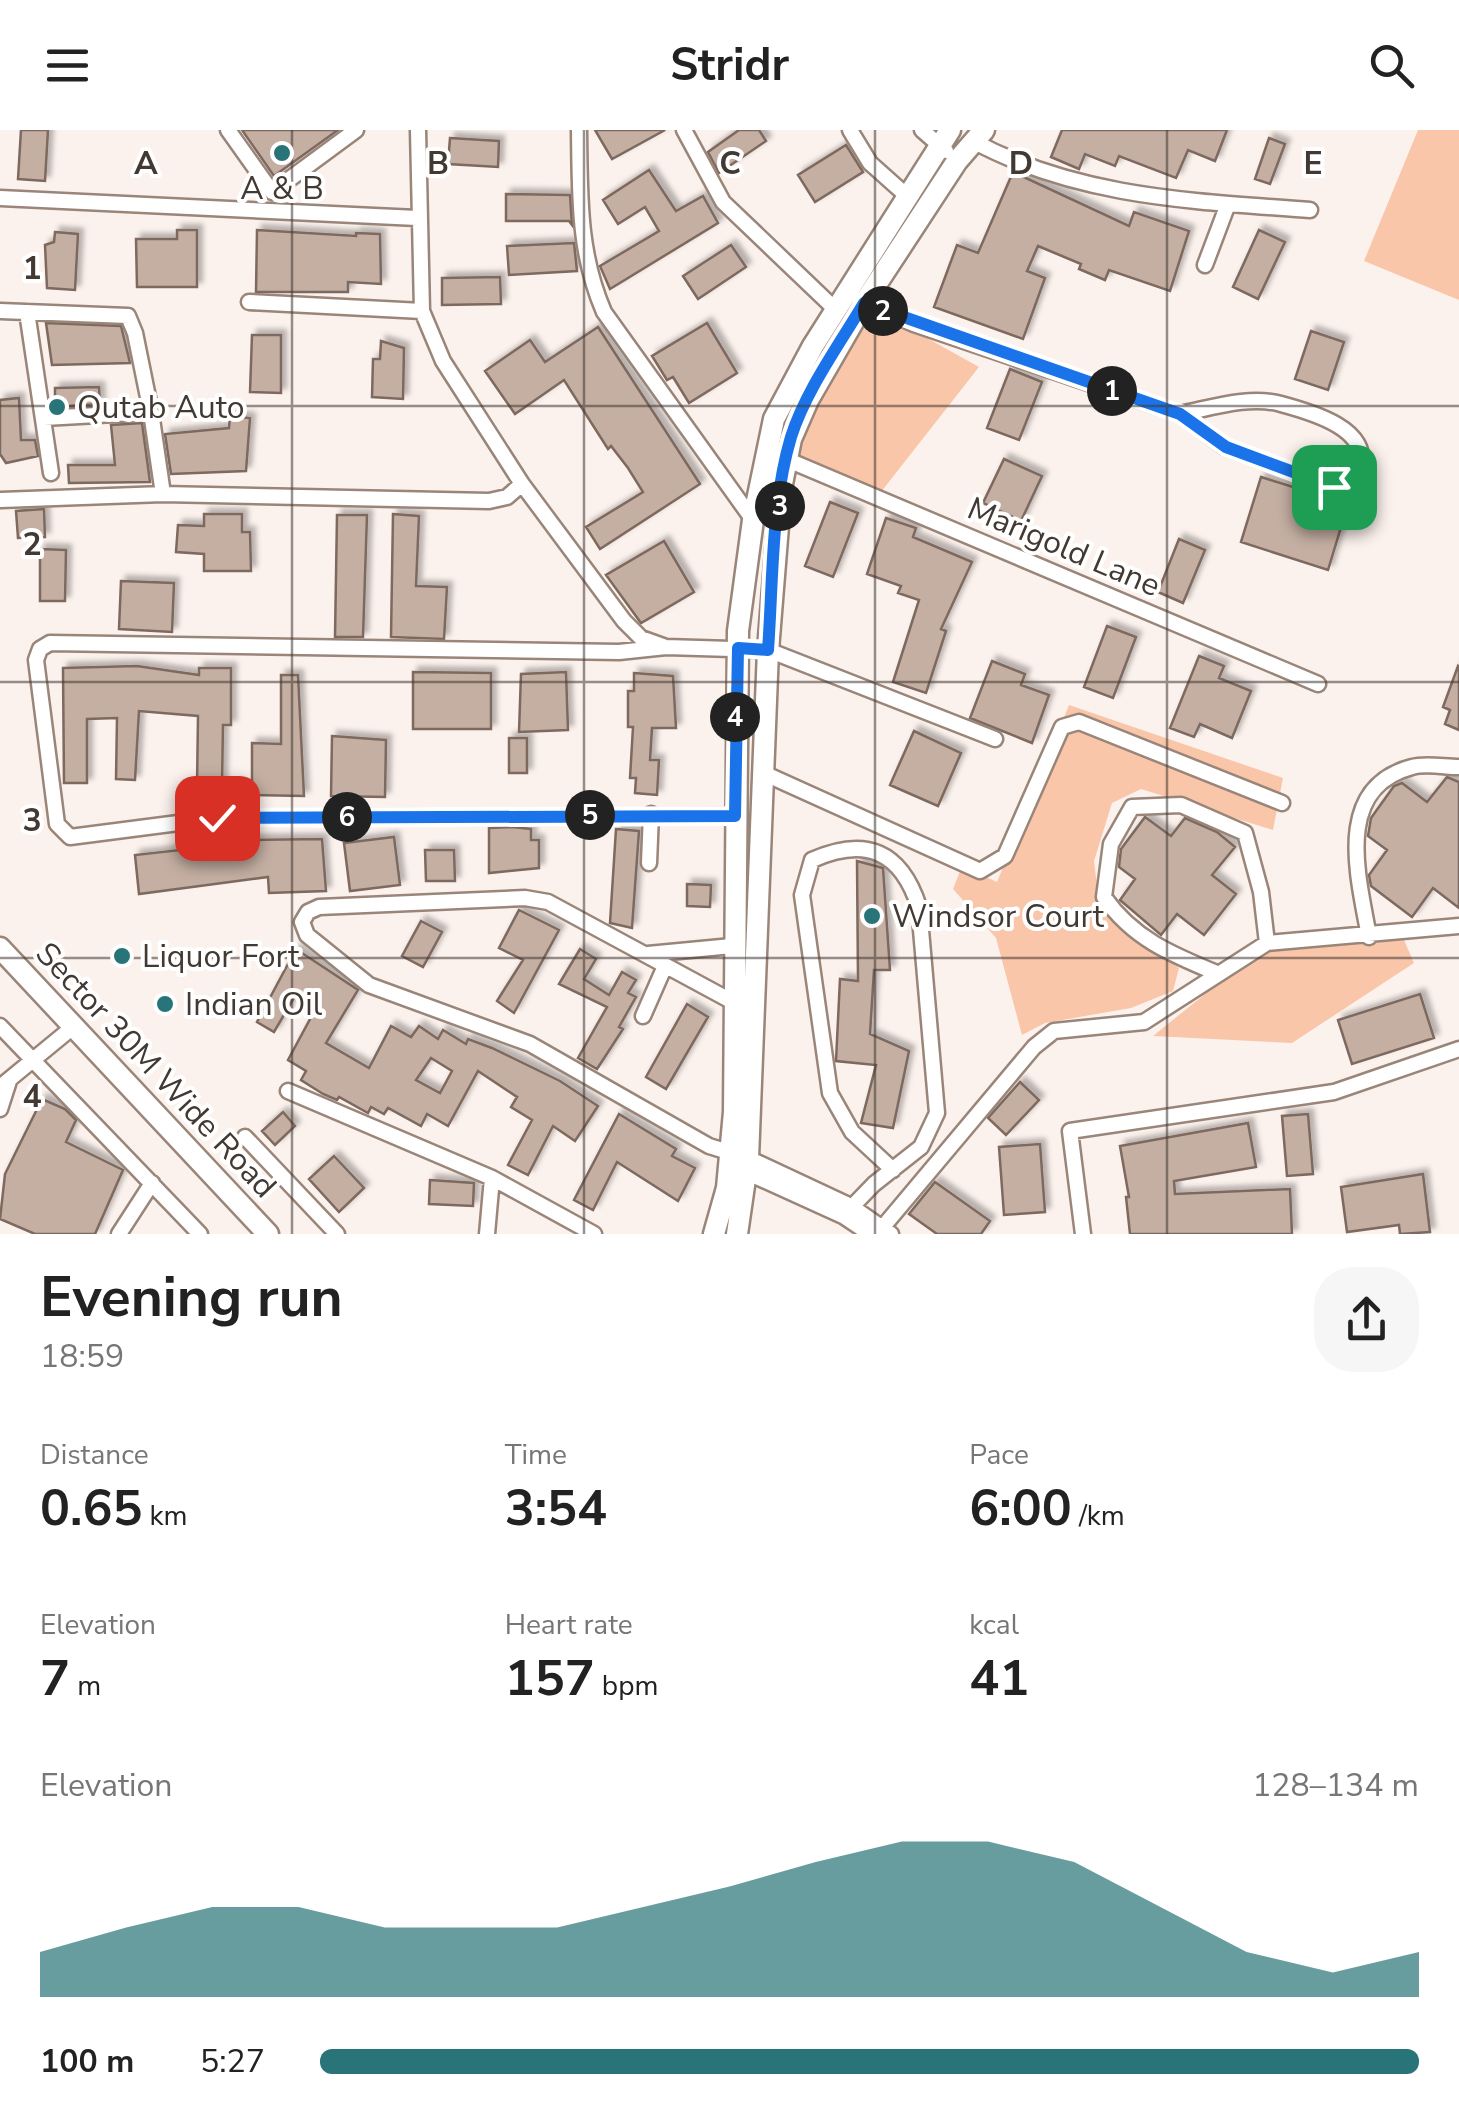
<!DOCTYPE html>
<meta charset="utf-8">
<style>
:root{--surface:#fff;--page:#f6f6f6;--text:#222;--muted:#767676;--accent:#297478}
body{margin:0;font-family:"Nunito Sans",sans-serif;background:var(--page);color:var(--text);height:100vh;display:flex;flex-direction:column;font-size:38px;white-space:nowrap}
*{box-sizing:border-box;margin:0}
p{font-size:32px;color:var(--muted)}
.icon{flex:none;width:55px;height:55px;fill:none;stroke:currentColor;stroke-width:2;stroke-linecap:round;stroke-linejoin:round}
.map{position:relative;height:1104px;overflow:hidden}
.details{display:flex;flex-direction:column;background:var(--surface);flex:1}
.details>*{flex:none}
.pin{position:absolute;display:grid;place-items:center;width:85px;height:85px;color:#fff;margin:-42px;border-radius:20px;box-shadow:0 5px 15px #0006}
.km{position:absolute;width:50px;height:50px;margin:-25px;border-radius:50%;background:#222;color:#fff;font-size:28px;line-height:50px;text-align:center}
.round{display:grid;place-items:center;flex:none;width:105px;height:105px;border-radius:40px;background:var(--page)}
.summary{display:flex;align-items:center;justify-content:space-between;height:170px;padding:0 40px}
h1{font-size:55px;font-weight:700;line-height:75px}
.stats{display:grid;grid-template-columns:repeat(3,1fr);gap:15px;height:170px;padding:10px 40px}
.stats div{display:grid;align-content:center}
.stats b{font-size:50px;font-weight:700}
.stats small{font-size:28px;font-weight:400}
.stats p{font-size:28px}
.chart{height:280px;padding:20px 40px}
.chart p{display:flex;justify-content:space-between}
.chart svg{width:100%;height:180px;margin-top:10px;fill:var(--accent);opacity:.7}
ul{padding:0 40px;list-style:none;font-size:32px}
li{display:grid;grid-template-columns:160px 120px 1fr;align-items:center;height:75px}
li i{height:25px;border-radius:12px;background:var(--accent)}
header{display:flex;justify-content:space-between;align-items:center;height:130px;padding:0 40px;background:var(--surface);font-size:45px;font-weight:700}
.map>svg:first-child{display:block}
.green{fill:#fac6a9}
.building{fill:#c5afa3;stroke:#7d695e;stroke-width:2.5;fill-rule:evenodd;filter:url(#shadow)}
.lines{fill:none;stroke-linecap:round;stroke-linejoin:round}
.street-casing{stroke:#9a8579;stroke-width:19}
.secondary-casing{stroke:#9a8579;stroke-width:25}
.street{stroke:#fff;stroke-width:14}
.secondary{stroke:#fff;stroke-width:20}
.route-casing{stroke:#fff;stroke-width:20}
.route{stroke:#1a73e8;stroke-width:12}
.grid{fill:none;stroke:#423933;stroke-width:2.5;stroke-opacity:0.55}
.poi-dot{fill:#297478;stroke:#fff;stroke-width:4}
.labels{text-anchor:middle;dominant-baseline:central;stroke-width:8;stroke-linejoin:round;paint-order:stroke}
.poi-label{font-size:32px;fill:#423933;stroke:#fff;text-anchor:start}
.street-label{font-size:32px;fill:#423933;stroke:#fff}
.grid-label{font-size:32px;text-anchor:middle;font-weight:bold;fill:#423933;stroke:#fff;stroke-width:8;stroke-linejoin:round;paint-order:stroke}
</style>
<header><svg class="icon" aria-label="menu" viewBox="0 0 24 24"><path d="M4 6h16M4 12h16M4 18h16"/></svg>Stridr<svg class="icon" aria-label="search" viewBox="0 0 24 24"><circle cx="10" cy="10" r="6"/><path d="M15 15l6 6"/></svg></header>
<div class="map">
<svg width="1459" height="1104" viewBox="0 0 1459 1104">
<defs>
<filter id="shadow"><feDropShadow dx="5" dy="-5" stdDeviation="2.5" flood-color="#0004"/></filter>
</defs>
<rect width="100%" height="100%" fill="#fcf2ed"/>
<!-- green -->
<path class="green" d="M 1418,0 L 1459,0 L 1459,170 L 1364,131 Z
M 864,173 L 979,237 L 881,362 L 788,330 Z
M 1069,575 L 1283,648 L 1273,700 L 1141,659 L 1112,673 L 1094,731 L 1100,781 L 1179,838 L 1173,861 L 1131,878 L 1045,893 L 1022,905 L 996,808 L 953,759 L 962,736 L 997,752 Z
M 1401,803 L 1414,833 L 1292,913 L 1153,906 L 1257,822 Z"/>
<!-- building -->
<path class="building" d="M 21,0 L 48,0 L 45,51 L 18,49 Z
M 242,0 L 338,0 L 274,46 Z
M 595,0 L 665,0 L 612,29 Z
M 739,0 L 759,0 L 766,11 L 719,43 L 708,22 Z
M 1062,0 L 1227,0 L 1215,31 L 1188,20 L 1176,48 L 1119,26 L 1115,36 L 1085,24 L 1079,39 L 1051,27 Z
M 450,8 L 499,11 L 498,37 L 448,34 Z
M 1269,8 L 1285,14 L 1270,54 L 1255,49 Z
M 846,15 L 863,42 L 815,72 L 798,45 Z
M 649,40 L 676,81 L 703,66 L 718,93 L 610,159 L 600,136 L 659,101 L 645,77 L 618,94 L 603,70 Z
M 1013,42 L 1129,96 L 1134,82 L 1189,101 L 1170,161 L 1109,140 L 1105,150 L 1079,139 L 1081,134 L 1038,116 L 1027,141 L 1045,148 L 1023,209 L 934,177 L 957,115 L 978,123 Z
M 506,64 L 570,65 L 572,95 L 569,91 L 506,91 Z
M 177,100 L 197,100 L 197,157 L 137,157 L 136,109 L 177,109 Z
M 257,100 L 356,106 L 356,103 L 380,104 L 381,154 L 348,152 L 348,162 L 256,162 Z
M 1259,100 L 1285,112 L 1258,169 L 1233,157 Z
M 55,102 L 78,104 L 75,160 L 47,158 L 45,115 L 54,112 Z
M 574,113 L 577,141 L 509,145 L 507,116 Z
M 731,115 L 746,137 L 698,169 L 683,146 Z
M 500,147 L 501,174 L 442,175 L 442,148 Z
M 46,193 L 121,196 L 130,233 L 52,235 Z
M 707,193 L 737,243 L 689,273 L 673,247 L 667,250 L 652,226 Z
M 598,197 L 700,354 L 600,419 L 586,397 L 643,362 L 628,338 L 611,316 L 608,319 L 564,250 L 515,284 L 485,241 L 530,210 L 545,232 Z
M 1311,201 L 1344,212 L 1328,260 L 1295,249 Z
M 252,205 L 281,205 L 281,263 L 250,262 Z
M 381,211 L 404,218 L 403,269 L 372,267 L 373,229 L 380,229 Z
M 1010,239 L 1042,252 L 1019,310 L 987,298 Z
M 99,257 L 100,274 L 55,277 L 55,258 Z
M 19,268 L 21,310 L 35,310 L 38,326 L 6,333 L 0,324 L 0,270 Z
M 230,286 L 250,288 L 246,341 L 171,344 L 165,304 L 229,298 Z
M 142,293 L 150,352 L 69,353 L 68,335 L 115,335 L 111,295 Z
M 1004,329 L 1042,346 L 1021,391 L 983,373 Z
M 1261,347 L 1348,374 L 1328,440 L 1241,412 Z
M 830,372 L 858,383 L 833,447 L 805,436 Z
M 44,379 L 45,407 L 18,408 L 16,381 Z
M 204,384 L 242,384 L 242,402 L 250,402 L 251,441 L 204,441 L 204,424 L 176,422 L 178,395 L 204,396 Z
M 393,384 L 419,386 L 416,456 L 447,457 L 444,509 L 391,507 Z
M 337,385 L 367,385 L 363,507 L 335,507 Z
M 886,388 L 916,398 L 913,407 L 972,432 L 941,499 L 946,501 L 926,563 L 893,552 L 919,470 L 898,463 L 901,456 L 867,444 Z
M 1179,409 L 1205,420 L 1183,473 L 1158,462 Z
M 664,411 L 694,462 L 641,493 L 606,445 Z
M 40,419 L 66,420 L 65,471 L 40,471 Z
M 121,451 L 174,453 L 172,502 L 119,499 Z
M 1107,496 L 1136,507 L 1113,568 L 1084,557 Z
M 1199,526 L 1224,536 L 1219,548 L 1251,561 L 1232,608 L 1200,594 L 1194,607 L 1170,598 Z
M 992,531 L 1025,544 L 1021,555 L 1049,565 L 1032,613 L 970,588 Z
M 137,536 L 199,545 L 199,538 L 231,538 L 231,595 L 223,595 L 222,656 L 197,656 L 198,586 L 139,581 L 135,650 L 116,649 L 117,588 L 87,589 L 87,653 L 64,653 L 63,538 Z
M 1458,536 L 1459,537 L 1459,600 L 1445,594 L 1450,580 L 1443,577 Z
M 413,542 L 491,543 L 491,599 L 413,599 Z
M 566,542 L 568,600 L 519,602 L 521,544 Z
M 634,543 L 673,546 L 676,598 L 652,598 L 650,630 L 659,630 L 657,665 L 635,663 L 636,648 L 630,648 L 633,597 L 628,597 L 628,561 L 634,561 Z
M 281,545 L 298,545 L 304,666 L 252,665 L 252,613 L 281,614 Z
M 914,601 L 961,623 L 938,676 L 890,655 Z
M 332,606 L 386,610 L 385,667 L 331,666 Z
M 509,608 L 527,608 L 527,643 L 509,643 Z
M 1447,647 L 1459,652 L 1459,778 L 1433,758 L 1412,787 L 1371,756 L 1369,745 L 1387,720 L 1368,706 L 1371,688 L 1394,656 L 1402,653 L 1427,672 Z
M 1145,687 L 1171,706 L 1185,688 L 1217,702 L 1235,717 L 1212,745 L 1236,764 L 1204,805 L 1177,784 L 1161,805 L 1120,770 L 1135,749 L 1119,737 L 1121,719 Z
M 512,697 L 531,699 L 531,710 L 539,710 L 539,738 L 489,743 L 489,698 Z
M 616,699 L 639,701 L 632,798 L 610,793 Z
M 246,702 L 247,710 L 322,709 L 326,761 L 269,763 L 268,747 L 139,764 L 135,725 L 217,716 L 215,707 Z
M 394,707 L 400,755 L 350,761 L 344,713 Z
M 425,720 L 454,720 L 455,751 L 426,751 Z
M 857,731 L 883,738 L 890,840 L 874,840 L 870,904 L 909,921 L 893,998 L 861,993 L 876,935 L 836,931 L 840,849 L 858,851 Z
M 687,754 L 711,755 L 710,777 L 687,776 Z
M 519,780 L 559,800 L 514,883 L 497,871 L 523,830 L 499,818 Z
M 421,791 L 442,802 L 423,837 L 402,826 Z
M 296,819 L 358,860 L 326,913 L 369,938 L 391,896 L 411,907 L 419,896 L 438,909 L 443,900 L 466,914 L 468,909 L 492,918 L 560,951 L 598,976 L 575,1011 L 553,996 L 528,1045 L 508,1035 L 532,990 L 511,977 L 517,967 L 478,941 L 448,996 L 427,984 L 421,996 L 388,978 L 384,984 L 371,977 L 368,983 L 339,967 L 337,970 L 323,964 L 301,950 L 306,941 L 288,930 L 316,878 L 295,866 L 274,902 L 257,892 ZM 431,928 L 452,941 L 440,963 L 416,950 Z
M 580,819 L 596,829 L 584,849 L 609,865 L 622,842 L 636,850 L 628,863 L 636,867 L 619,897 L 623,899 L 597,939 L 578,928 L 607,877 L 559,854 Z
M 1420,864 L 1434,908 L 1352,934 L 1338,890 Z
M 687,874 L 708,887 L 666,959 L 646,947 Z
M 1020,952 L 1039,970 L 1006,1005 L 988,988 Z
M 42,969 L 65,979 L 76,990 L 66,1012 L 123,1040 L 95,1104 L 35,1104 L 0,1089 L 5,1044 Z
M 283,982 L 295,996 L 275,1015 L 262,1001 Z
M 619,984 L 676,1019 L 672,1026 L 695,1038 L 678,1071 L 617,1032 L 593,1080 L 574,1070 Z
M 1308,984 L 1313,1044 L 1287,1046 L 1282,986 Z
M 1248,993 L 1256,1037 L 1174,1051 L 1175,1064 L 1290,1059 L 1292,1104 L 1130,1104 L 1126,1067 L 1129,1067 L 1120,1016 Z
M 1040,1014 L 1045,1082 L 1004,1085 L 999,1017 Z
M 334,1026 L 364,1058 L 339,1082 L 309,1049 Z
M 1423,1044 L 1430,1102 L 1400,1104 L 1399,1095 L 1347,1102 L 1341,1057 Z
M 430,1050 L 474,1053 L 473,1076 L 429,1074 Z
M 935,1052 L 990,1091 L 981,1104 L 937,1104 L 909,1084 Z"/>
<g class="lines">
<defs>
<path id="street" d="M 228,0 L 272,62 L 356,0
M 418,0 L 422,181 L 443,231 L 522,354 L 624,491 L 641,508 L 666,517 L 768,520 L 995,609
M 579,0 C 580,65 578,122 604,182 L 753,390
M 684,0 L 723,72 L 836,180
M 850,0 L 870,33 L 907,66
M 922,0 L 946,21
M 973,11 C 1079,68 1193,71 1310,80
M 0,68 L 417,88
M 1205,135 L 1228,74
M 860,170 L 914,194 L 1180,284 L 1225,317 L 1334,357 C 1346,355 1354,352 1358,340 C 1375,300 1311,282 1281,274 C 1249,265 1211,278 1180,284
M 249,172 L 422,181
M 0,181 L 128,186 L 135,203 L 151,282
M 27,182 L 51,343
M 44,288 L 151,282 L 163,364
M 788,330 L 1318,554
M 1,370 L 163,364 L 489,371 L 507,367 L 522,354
M 666,517 L 619,522 L 50,513 L 40,519 L 36,530 L 57,694 L 70,707 L 217,688 L 735,686
M 761,642 L 980,741 L 1005,726 L 1062,597 L 1079,592 L 1282,673
M 649,733 L 651,684
M 1369,807 C 1359,749 1332,658 1412,637 C 1425,633 1445,637 1459,637
M 648,824 L 732,816
M 1219,844 C 1173,825 1133,809 1104,767 L 1111,714 L 1132,677 L 1181,675 L 1245,703 L 1261,762 L 1267,813
M 733,872 L 548,772 L 525,768 L 319,777 L 308,782 L 302,792 L 307,805 L 369,855 L 530,914 L 709,1016 L 748,1028 L 851,1076 L 891,1104
M 643,886 L 665,836
M 0,896 L 200,1104
M 0,957 L 73,897
M 288,961 L 492,1048 L 594,1104
M 0,979 L 9,951
M 245,1007 L 337,1104
M 739,1039 L 843,1086 L 870,1104
M 843,1086 L 874,1054 L 921,1017 L 937,983 L 919,777 C 901,721 866,706 812,730 L 802,765 L 830,963 L 852,1002 L 893,1040
M 119,1104 L 152,1053
M 487,1104 L 492,1048
M 877,1104 L 1034,917 L 1054,901 L 1144,892 L 1267,813 L 1459,796
M 1083,1104 L 1070,1001 L 1334,962 L 1459,919"/>
<path id="secondary" d="M 0,818 L 268,1104
M 714,1104 L 727,1058 L 734,982 L 738,501 L 753,390 L 774,289 L 813,216 L 950,0
M 737,1104 L 748,1028 L 768,520 L 781,359 L 791,309 L 808,270 L 864,173 L 957,31 L 984,0"/>
</defs>
<!-- street casing -->
<use href="#street" class="street-casing"/>
<!-- secondary casing -->
<use href="#secondary" class="secondary-casing"/>
<!-- street -->
<use href="#street" class="street"/>
<!-- secondary -->
<use href="#secondary" class="secondary"/>
</g>
<g class="lines">
<defs>
<path id="route" d="M 217,688 L 735,686 L 738,518 L 768,520 C 773,452 771,374 791,307 C 806,260 839,215 864,173 L 1180,284 L 1226,317 L 1334,357"/>
</defs>
<!-- route casing -->
<use href="#route" class="route-casing"/>
<!-- route -->
<use href="#route" class="route"/>
</g>
<!-- grid -->
<path class="grid" d="M 292,0 L 292,1104M 584,0 L 584,1104M 875,0 L 875,1104M 1167,0 L 1167,1104M 0,276 L 1459,276M 0,552 L 1459,552M 0,828 L 1459,828"/>
<!-- markers -->
<g class="poi-dot">
<circle cx="282" cy="23" r="10"/>
<circle cx="57" cy="277" r="10"/>
<circle cx="872" cy="786" r="10"/>
<circle cx="122" cy="826" r="10"/>
<circle cx="165" cy="874" r="10"/>
</g>
<g class="labels">
<!-- poi labels -->
<g class="poi-label">
<text x="282" y="58" text-anchor="middle">A &amp; B</text>
<text x="77" y="277">Qutab Auto</text>
<text x="892" y="786">Windsor Court</text>
<text x="142" y="826">Liquor Fort</text>
<text x="185" y="874">Indian Oil</text>
</g>
<!-- street labels -->
<g class="street-label">
<text transform="translate(1064 417) rotate(23)">Marigold Lane</text>
<text transform="translate(156 940) rotate(47)">Sector 30M Wide Road</text>
</g>
</g>
<g class="grid-label">
<text x="146" y="44">A</text>
<text x="438" y="44">B</text>
<text x="730" y="44">C</text>
<text x="1021" y="44">D</text>
<text x="1313" y="44">E</text>
<text x="32" y="149">1</text>
<text x="32" y="425">2</text>
<text x="32" y="701">3</text>
<text x="32" y="977">4</text>
</g>
</svg>
<div class="pin" style="left:1334px;top:357px;background:#1e9e55"><svg class="icon" aria-label="arrive" viewBox="0 0 24 24"><path d="M6 21V4h12l-3 4 3 4H6"/></svg></div>
<div class="pin" style="left:217px;top:688px;background:#d93025"><svg class="icon" aria-label="check" viewBox="0 0 24 24"><path d="M5 12l5 5 9-10"/></svg></div>
<b class="km" style="left:1112px;top:261px">1</b>
<b class="km" style="left:883px;top:181px">2</b>
<b class="km" style="left:780px;top:376px">3</b>
<b class="km" style="left:735px;top:587px">4</b>
<b class="km" style="left:590px;top:685px">5</b>
<b class="km" style="left:347px;top:687px">6</b>
</div>
<section class="details">
<div class="summary"><div><h1>Evening run</h1><p>18:59</p></div><a class="round"><svg class="icon" aria-label="share" viewBox="0 0 24 24"><path d="M12 15V3M7 8l5-5 5 5M5 13v7h14v-7"/></svg></a></div>
<div class="stats">
<div><p>Distance</p><b>0.65<small> km</small></b></div>
<div><p>Time</p><b>3:54</b></div>
<div><p>Pace</p><b>6:00<small> /km</small></b></div>
</div>
<div class="stats">
<div><p>Elevation</p><b>7<small> m</small></b></div>
<div><p>Heart rate</p><b>157<small> bpm</small></b></div>
<div><p>kcal</p><b>41</b></div>
</div>
<div class="chart"><p><span>Elevation</span>128–134 m</p>
<svg viewBox="0 0 160 44" preserveAspectRatio="none"><path d="M0 44V33L10 27L20 22L30 22L40 27L50 27L60 27L70 22L80 17L90 11L100 6L110 6L120 11L130 22L140 33L150 38L160 33V44z"/></svg>
</div>
<ul>
<li><b>100 m</b>5:27<i style="width:100%"></i></li>
</ul>
</section>
